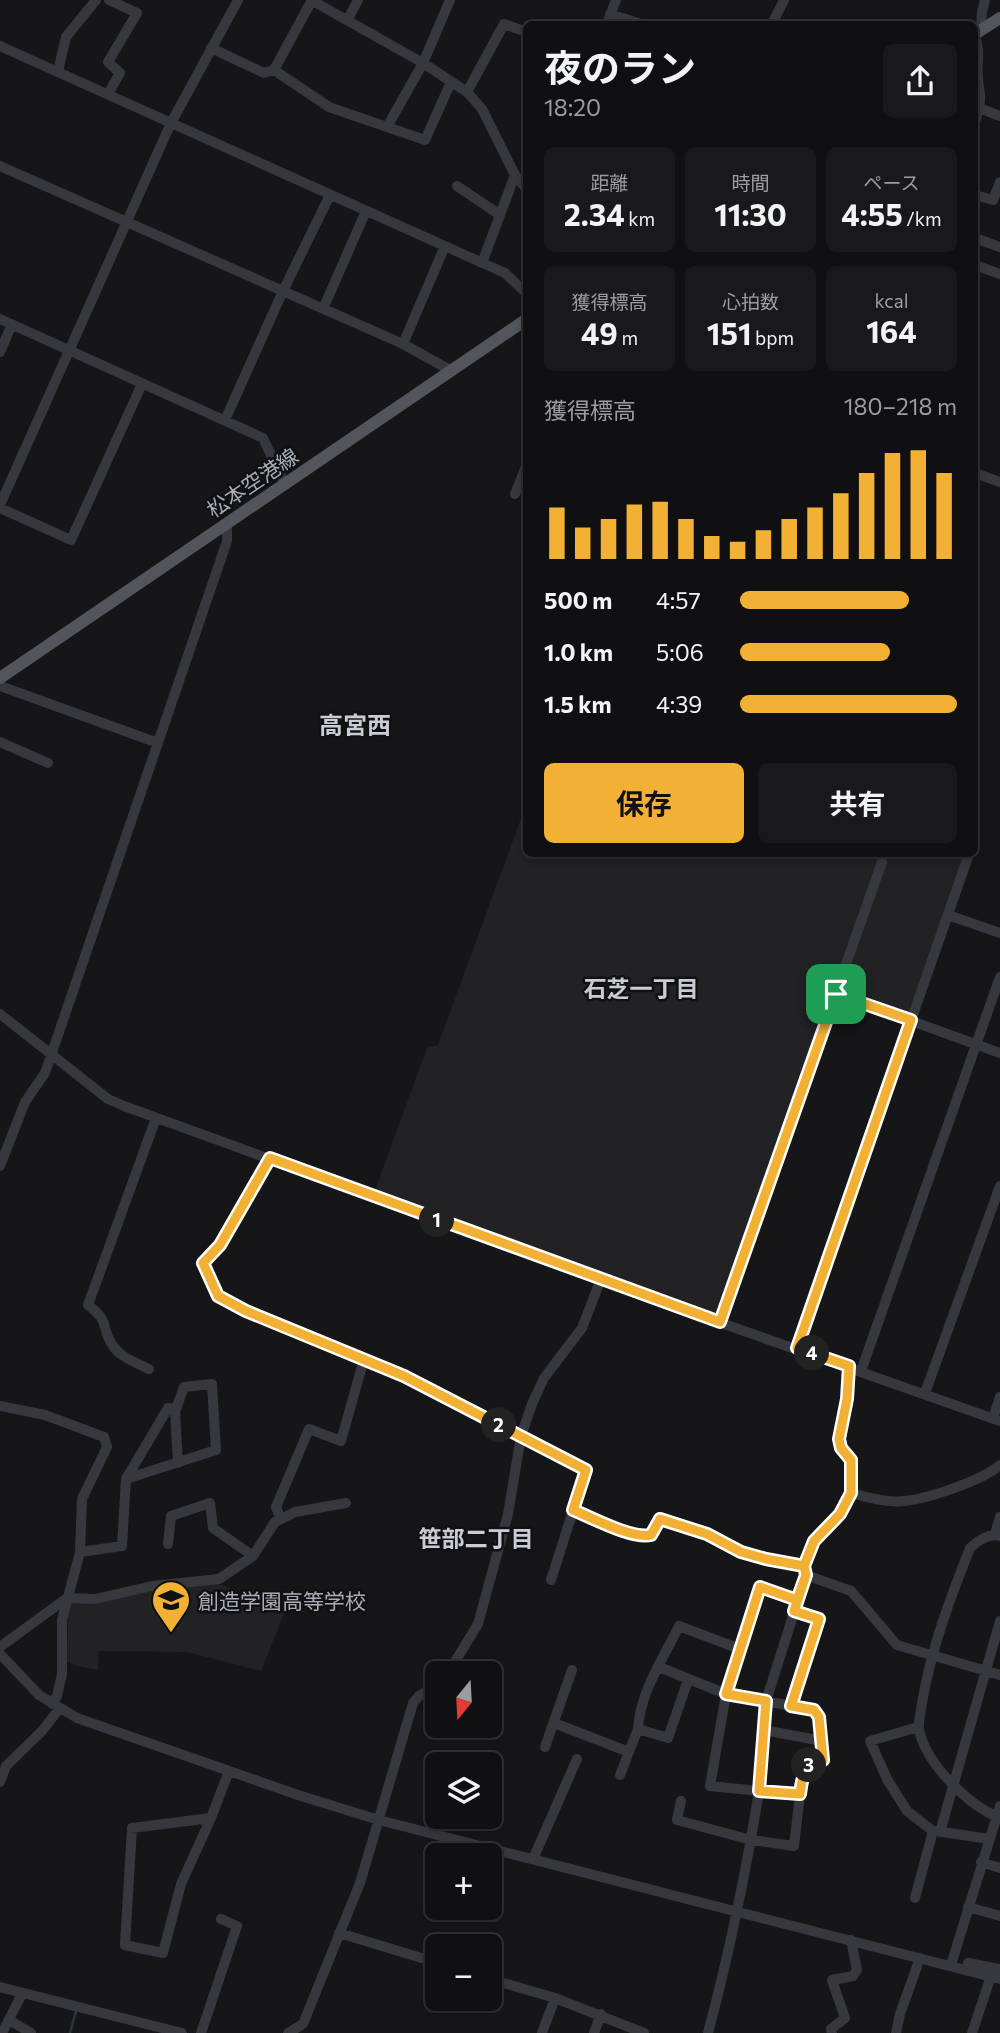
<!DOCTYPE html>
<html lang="ja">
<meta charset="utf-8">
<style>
:root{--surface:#101012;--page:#19191b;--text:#f1f3f6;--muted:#9c9d9f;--line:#303032;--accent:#f2b134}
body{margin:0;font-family:Commissioner,"Noto Sans JP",sans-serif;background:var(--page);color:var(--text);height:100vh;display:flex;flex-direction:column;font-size:26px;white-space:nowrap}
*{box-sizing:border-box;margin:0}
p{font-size:23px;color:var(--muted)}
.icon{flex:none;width:38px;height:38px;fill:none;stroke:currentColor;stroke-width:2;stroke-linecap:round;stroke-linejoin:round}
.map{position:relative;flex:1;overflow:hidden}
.details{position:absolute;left:523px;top:21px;width:455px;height:836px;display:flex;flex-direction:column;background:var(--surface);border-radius:10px;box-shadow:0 4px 10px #0003,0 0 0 2px var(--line)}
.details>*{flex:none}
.needle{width:46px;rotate:198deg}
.fabs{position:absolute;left:425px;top:1661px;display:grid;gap:14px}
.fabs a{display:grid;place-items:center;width:77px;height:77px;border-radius:10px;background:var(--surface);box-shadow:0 4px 10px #0003,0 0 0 2px var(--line);font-size:35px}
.pin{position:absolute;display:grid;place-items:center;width:60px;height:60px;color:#fff;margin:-30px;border-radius:14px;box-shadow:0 4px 10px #0006}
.km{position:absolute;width:35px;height:35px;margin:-18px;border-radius:50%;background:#222;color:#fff;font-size:19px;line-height:35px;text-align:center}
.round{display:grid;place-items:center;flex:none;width:74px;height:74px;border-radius:10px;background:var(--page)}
.head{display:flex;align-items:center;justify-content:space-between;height:119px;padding:0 21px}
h1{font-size:38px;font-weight:700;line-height:52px}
.figures{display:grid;grid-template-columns:repeat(3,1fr);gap:10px;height:119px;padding:7px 21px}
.figures div{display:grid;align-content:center;border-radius:10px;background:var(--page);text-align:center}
.figures b{font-size:30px;font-weight:700}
.figures small{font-size:19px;font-weight:400}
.figures p{font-size:19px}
.chart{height:196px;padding:14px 21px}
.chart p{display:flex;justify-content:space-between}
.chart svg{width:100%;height:126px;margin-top:7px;stroke:var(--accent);stroke-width:6}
.cta{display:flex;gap:14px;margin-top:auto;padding:14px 21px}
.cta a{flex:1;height:80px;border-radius:10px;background:var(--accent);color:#111;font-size:28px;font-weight:700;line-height:80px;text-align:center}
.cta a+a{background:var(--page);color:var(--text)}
ul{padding:0 21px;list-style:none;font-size:23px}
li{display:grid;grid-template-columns:112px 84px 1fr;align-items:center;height:52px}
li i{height:18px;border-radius:9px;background:var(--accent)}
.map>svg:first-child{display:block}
.built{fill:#222225}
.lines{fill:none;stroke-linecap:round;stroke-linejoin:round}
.stream{stroke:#2c353c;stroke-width:2.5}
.minor{stroke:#37383d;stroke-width:10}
.major{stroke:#53555c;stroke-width:12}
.route-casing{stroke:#fff;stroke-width:14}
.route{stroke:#f2b134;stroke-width:9}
.labels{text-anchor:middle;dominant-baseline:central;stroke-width:5;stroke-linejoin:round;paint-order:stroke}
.street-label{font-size:21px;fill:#a8adb8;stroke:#111113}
.poi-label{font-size:21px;fill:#a8adb8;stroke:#111113;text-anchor:start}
.neighbourhood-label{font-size:23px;font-weight:bold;fill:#c9ccd4;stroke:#111113}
.quarter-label{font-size:24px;font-weight:bold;fill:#c9ccd4;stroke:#111113}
</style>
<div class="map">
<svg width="1000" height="2033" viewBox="0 0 1000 2033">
<rect width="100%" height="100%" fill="#161618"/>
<!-- built -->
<path class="built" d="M 527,802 L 527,854 L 965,854 L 908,1014 L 836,989 L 720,1315 L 375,1190 L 427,1048 L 438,1045 Z
M 215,1583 L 286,1609 L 261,1671 L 187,1652 L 99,1651 L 98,1670 L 74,1665 L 67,1661 L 68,1617 L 72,1602 L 171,1586 Z"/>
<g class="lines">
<!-- stream -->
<path class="stream" d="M 70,2033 L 76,2011"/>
<!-- minor -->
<path class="minor" d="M 311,0 L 423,63 L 467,92 L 482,109 L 515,175 L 527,190
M 610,14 L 641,24
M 348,19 L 358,0
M 607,24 L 616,0
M 772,24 L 784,0
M 981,30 L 982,12 L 985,0
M 975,37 C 981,52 976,64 978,79 C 979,92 982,94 979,108
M 0,46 L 487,265 L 505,273 L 527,294
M 211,48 L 264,73 L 274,70 L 329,107 L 387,127 L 423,63 L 450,0
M 274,70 L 312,0
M 58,71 L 66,37 L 96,0
M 467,92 L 504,24 L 527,32
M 108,94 L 120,73 L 108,62 L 137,13 L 109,0
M 975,123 L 979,108 L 1000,116
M 387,127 L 425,140 L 451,82
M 0,166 L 403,344 L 450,370
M 457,186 L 500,215
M 975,195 L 993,200 L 1000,182
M 975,238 L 1000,247
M 482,263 L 515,175
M 975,265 L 1000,274
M 323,309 L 366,211
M 0,319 L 263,438 L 285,485
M 403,344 L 445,246
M 0,352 L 12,324
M 225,420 L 283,291 L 330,195
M 975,473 L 1000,482
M 515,494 L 527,464
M 0,505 L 171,123 L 238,0
M 0,508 L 71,540 L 142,384
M 0,686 L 158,743
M 0,742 L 48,763
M 948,915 L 1000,933
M 837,994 L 1000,1053
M 0,1014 L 108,1099 L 124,1106 L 707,1318 L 1000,1421
M 270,1158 L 220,1245 L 203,1263 L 218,1296 L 246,1311 L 404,1376 L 586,1470 L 551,1580
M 0,1166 L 25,1102 L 45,1073 L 227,541 L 227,523
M 720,1322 L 882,862
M 797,1348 L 969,854
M 850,1366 L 847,1399 L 839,1439 L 841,1448 L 851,1460 C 851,1470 853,1484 851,1494 C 842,1523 797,1541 806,1575 L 851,1591 L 897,1645 L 1000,1675
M 149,1369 C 135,1362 119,1357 111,1343 C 100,1324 111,1323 88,1305 L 156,1118
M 861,1371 L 1000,977
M 925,1393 L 1000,1186
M 0,1406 L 45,1415 L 104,1437 L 107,1447 L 82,1499 L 80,1552 L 62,1620 L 62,1674 L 57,1696 L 52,1704
M 993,1418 L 1000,1397
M 126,1479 L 168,1408 L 176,1409
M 851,1493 C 868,1497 886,1503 904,1501 C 928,1499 983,1480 1000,1465
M 574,1510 C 592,1518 632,1540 651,1535 L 660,1519 L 707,1534 L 741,1552 L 766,1559 L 804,1566
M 281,1519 L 276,1507 L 309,1429 L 341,1441 L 364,1359
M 995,1534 L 1000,1517
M 1000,1536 C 989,1533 977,1541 970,1548 C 950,1599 931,1649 922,1703 C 921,1711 918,1721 919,1729 C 925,1763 969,1806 1000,1818
M 168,1544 L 171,1516 L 210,1503 L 213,1528 L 253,1556
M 80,1552 L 122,1546 L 126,1479 L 216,1450 L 212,1384 L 184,1387 L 175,1412 L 178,1463
M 797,1600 L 760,1587 L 726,1694 L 710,1786 L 759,1791 L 766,1701 L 806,1575
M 0,1647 L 67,1598 L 95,1599 L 152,1586 L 219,1579 L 253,1556 L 275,1522 L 295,1512 L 346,1503
M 0,1654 L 39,1695 L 77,1718 L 301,1796 L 379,1820 L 1000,1979
M 659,1667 L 726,1694 L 814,1710 L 819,1718 L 823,1761 C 802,1768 803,1774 800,1794
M 448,1673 L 478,1624 L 508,1514 L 521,1436 L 532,1404 L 544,1378 L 582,1328 L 601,1279
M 791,1706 L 819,1619 L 794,1611
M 554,1723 L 629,1752
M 638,1729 C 640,1692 663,1659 679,1626 L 740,1649
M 764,1730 L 822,1741
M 545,1747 L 572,1670
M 620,1775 L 638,1729 L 668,1738 L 688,1680
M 0,1782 L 6,1766 L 42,1731 L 59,1709
M 681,1801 L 677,1820 L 751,1840 L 794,1846 L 800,1794 L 759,1791 C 746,1872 729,1954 708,2033
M 211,1818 L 132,1828 L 125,1945 L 163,1953 L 181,1884 L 211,1818 L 229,1771
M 936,1831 L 989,1839
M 940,1832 L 1000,1621
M 533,1859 L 577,1759
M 981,1862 L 1000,1868
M 915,1898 L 933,1831 L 907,1811 L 887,1779 L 870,1741 L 918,1727
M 968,1907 L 1000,1916
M 339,1933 L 438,1963
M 968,1963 L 1000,1969
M 951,1965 L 1000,1806
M 490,1979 L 555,1998 L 644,2033
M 0,1987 L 182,2033
M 9,2020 L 31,2033
M 2,2033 L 22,1994
M 201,2033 L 237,1926 L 221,1919
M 288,2033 L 303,2024 L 360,1883 L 413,1703 L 419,1696 L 438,1684
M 542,2033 L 555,1998
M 594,2033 L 601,2014
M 832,2033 L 831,2029 L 845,2018 L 832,1980 L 853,1976 L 857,1970 L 851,1940
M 896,2033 L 900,2014 L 920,1958
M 972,2033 L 991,1976"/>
<!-- major -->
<path class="major" d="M 975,34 L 1000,18
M 0,678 L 527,319"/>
</g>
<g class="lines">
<defs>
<path id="route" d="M 836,994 L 720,1322 L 270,1158 L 220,1245 L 203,1263 L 218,1296 L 246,1311 L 404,1376 L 586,1470 L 573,1510 C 593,1518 631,1539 651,1535 L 660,1519 L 707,1534 L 741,1552 L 766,1559 L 804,1566 L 806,1575 L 794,1611 L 819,1619 L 791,1706 L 814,1710 L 819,1717 L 823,1760 C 802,1768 803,1774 800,1794 L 759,1791 L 766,1701 L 726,1694 L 760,1587 L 797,1600 L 806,1575 L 804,1566 L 814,1541 L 840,1514 L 851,1493 L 851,1460 L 841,1448 L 839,1439 L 847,1399 L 849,1366 L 797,1348 L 911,1020 L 836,994"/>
</defs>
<!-- route casing -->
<use href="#route" class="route-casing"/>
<!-- route -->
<use href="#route" class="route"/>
</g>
<!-- icons -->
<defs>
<symbol id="school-pin" viewBox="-11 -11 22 30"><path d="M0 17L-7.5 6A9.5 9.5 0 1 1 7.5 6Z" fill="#f2b134" stroke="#111113"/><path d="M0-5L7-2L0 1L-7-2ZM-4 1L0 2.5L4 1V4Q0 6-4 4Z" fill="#111"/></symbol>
</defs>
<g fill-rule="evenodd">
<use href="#school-pin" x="149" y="1578" width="44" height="60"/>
</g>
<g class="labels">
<!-- street labels -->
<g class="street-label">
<text transform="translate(252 482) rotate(-34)">松本空港線</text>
</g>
<!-- poi labels -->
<g class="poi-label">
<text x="198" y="1600">創造学園高等学校</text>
</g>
<!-- neighbourhood labels -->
<g class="neighbourhood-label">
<text x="641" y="988">石芝一丁目</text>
<text x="476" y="1538">笹部二丁目</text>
</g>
<!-- quarter labels -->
<g class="quarter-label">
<text x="355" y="724">高宮西</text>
</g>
</g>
</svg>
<div class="fabs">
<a><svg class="needle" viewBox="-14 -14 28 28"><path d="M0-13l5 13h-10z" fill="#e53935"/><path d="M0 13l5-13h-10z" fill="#9c9d9f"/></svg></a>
<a><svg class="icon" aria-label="layers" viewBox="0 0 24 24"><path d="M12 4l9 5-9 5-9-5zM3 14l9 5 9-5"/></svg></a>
<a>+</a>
<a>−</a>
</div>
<div class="pin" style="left:836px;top:994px;background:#1e9e55"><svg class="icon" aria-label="arrive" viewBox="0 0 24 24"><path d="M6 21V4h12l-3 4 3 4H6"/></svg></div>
<b class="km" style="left:437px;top:1220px">1</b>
<b class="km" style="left:499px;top:1425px">2</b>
<b class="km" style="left:809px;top:1765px">3</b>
<b class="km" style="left:812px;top:1353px">4</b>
<section class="details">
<div class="head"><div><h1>夜のラン</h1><p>18:20</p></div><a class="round"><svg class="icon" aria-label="share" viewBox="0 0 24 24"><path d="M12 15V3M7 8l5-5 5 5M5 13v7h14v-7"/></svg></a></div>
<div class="figures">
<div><p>距離</p><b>2.34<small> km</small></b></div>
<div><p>時間</p><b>11:30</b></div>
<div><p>ペース</p><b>4:55<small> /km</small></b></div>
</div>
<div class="figures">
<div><p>獲得標高</p><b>49<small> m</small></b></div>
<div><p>心拍数</p><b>151<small> bpm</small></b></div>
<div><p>kcal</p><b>164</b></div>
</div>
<div class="chart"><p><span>獲得標高</span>180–218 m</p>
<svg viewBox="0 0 160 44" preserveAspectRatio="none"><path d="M5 44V26M15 44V33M25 44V30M35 44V25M45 44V24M55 44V30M65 44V36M75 44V38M85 44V34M95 44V30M105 44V26M115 44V21M125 44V14M135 44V7M145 44V6M155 44V14"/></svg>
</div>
<ul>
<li><b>500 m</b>4:57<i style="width:78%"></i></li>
<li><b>1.0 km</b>5:06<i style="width:69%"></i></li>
<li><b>1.5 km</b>4:39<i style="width:100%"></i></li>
</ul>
<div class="cta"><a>保存</a><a>共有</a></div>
</section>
</div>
